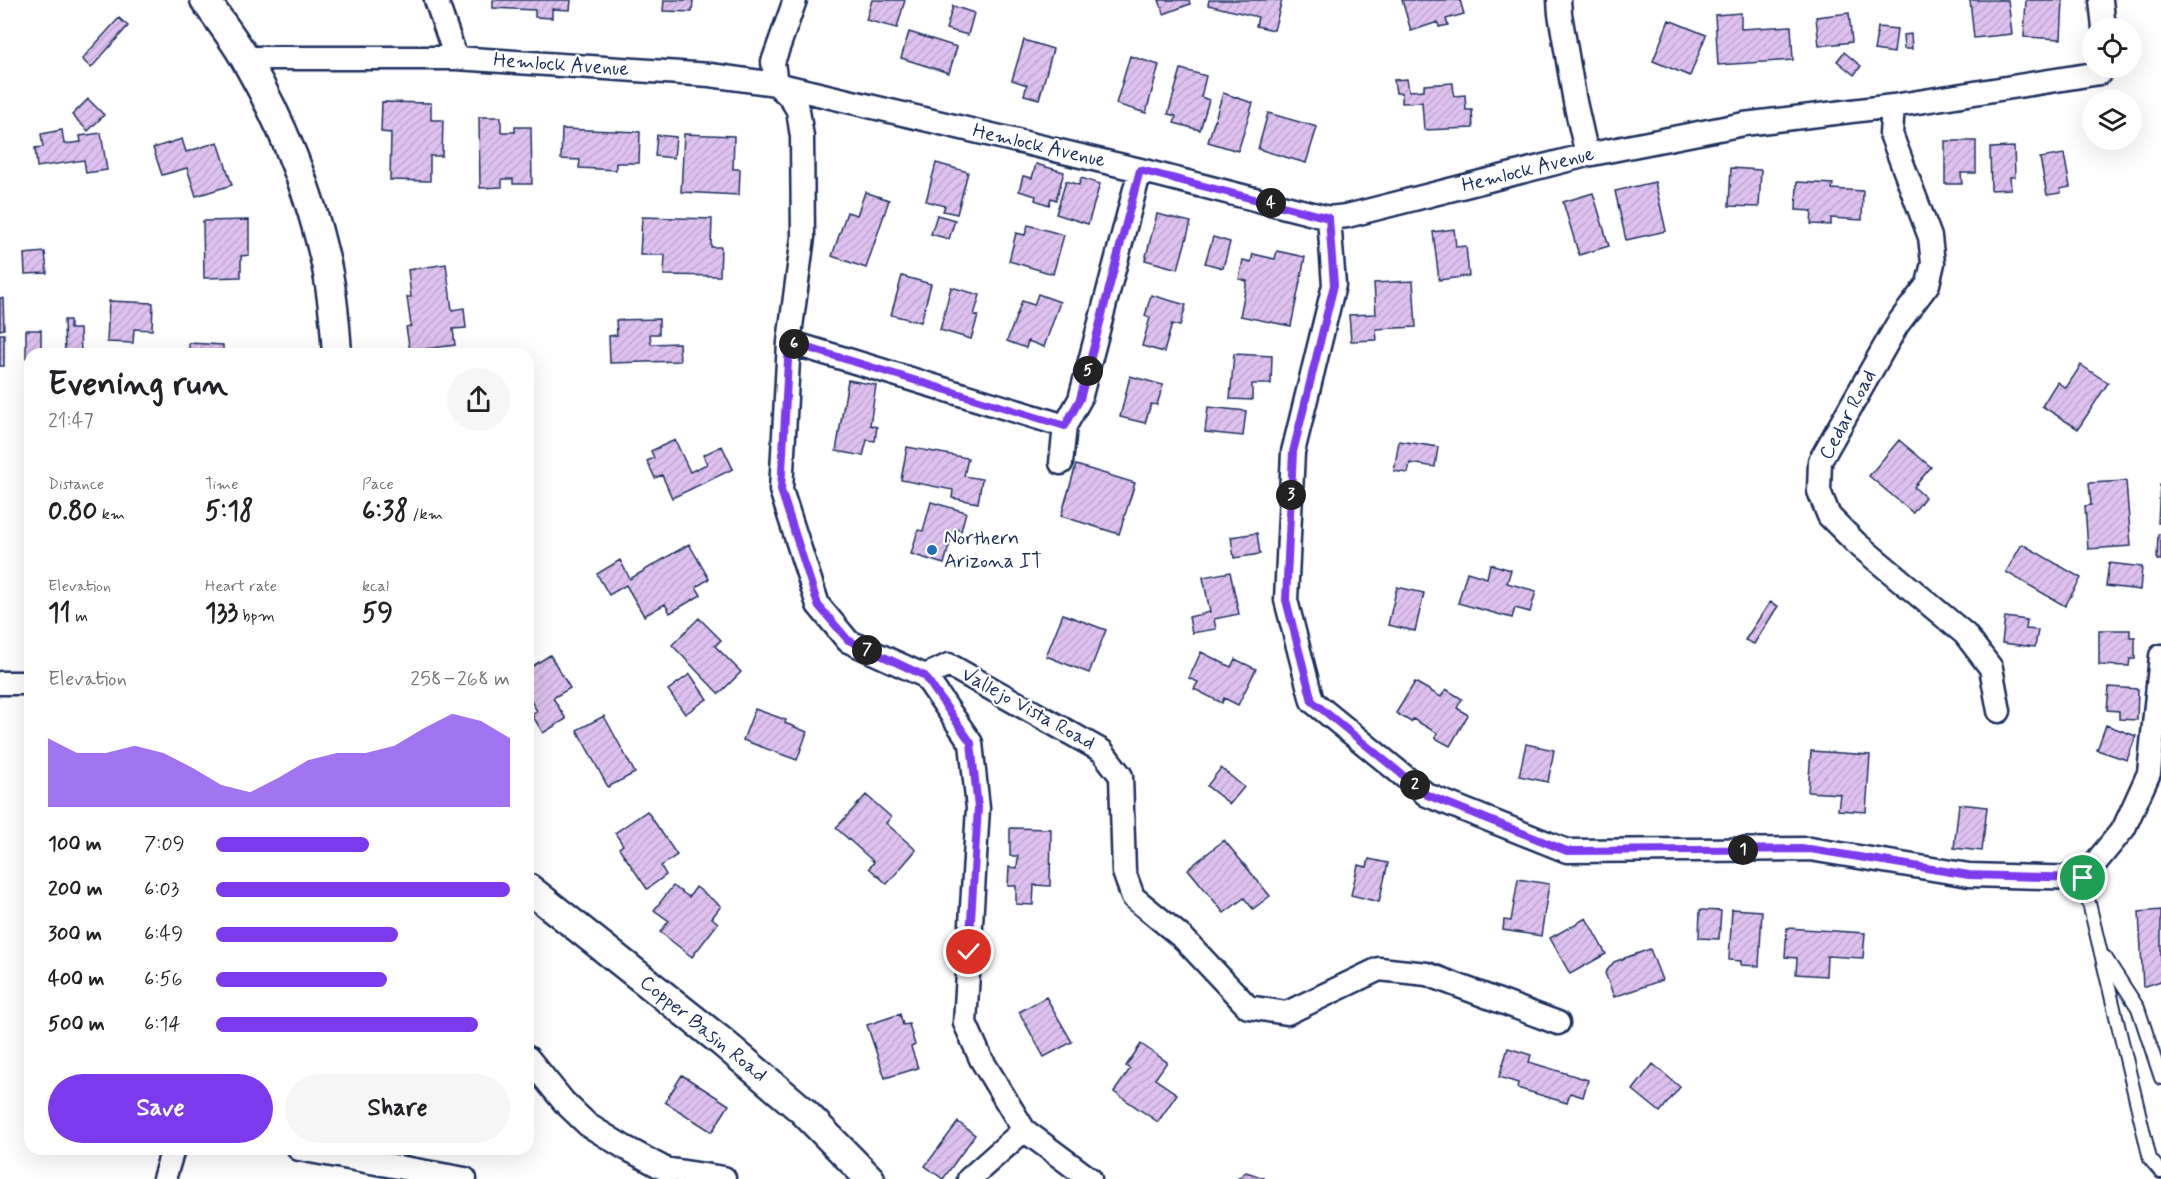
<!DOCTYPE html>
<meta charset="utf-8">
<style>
:root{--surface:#fff;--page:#f6f6f6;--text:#202124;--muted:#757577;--accent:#7c3aed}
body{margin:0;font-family:Mynerve,sans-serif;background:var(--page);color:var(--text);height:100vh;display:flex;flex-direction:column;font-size:22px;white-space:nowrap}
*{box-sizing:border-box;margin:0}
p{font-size:20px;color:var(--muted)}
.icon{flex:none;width:33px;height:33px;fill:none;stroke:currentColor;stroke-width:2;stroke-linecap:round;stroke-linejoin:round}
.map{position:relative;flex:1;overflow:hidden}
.side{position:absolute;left:24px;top:348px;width:510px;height:807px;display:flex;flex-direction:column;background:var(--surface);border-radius:18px;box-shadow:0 6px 24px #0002}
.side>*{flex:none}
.controls{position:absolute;left:2082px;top:18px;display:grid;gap:12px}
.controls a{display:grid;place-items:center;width:60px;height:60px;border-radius:50%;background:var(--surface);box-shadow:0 6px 24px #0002;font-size:30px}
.pin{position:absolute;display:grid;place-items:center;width:51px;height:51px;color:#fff;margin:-26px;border:3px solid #fff;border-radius:50%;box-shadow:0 2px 6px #0007}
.km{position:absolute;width:30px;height:30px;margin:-15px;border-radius:50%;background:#222;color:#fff;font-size:16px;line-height:30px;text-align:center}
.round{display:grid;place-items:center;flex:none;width:63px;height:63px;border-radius:32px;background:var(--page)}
.summary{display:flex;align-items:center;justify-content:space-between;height:102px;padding:0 24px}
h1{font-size:33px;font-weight:700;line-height:45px}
.figures{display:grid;grid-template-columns:repeat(3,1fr);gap:9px;height:102px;padding:6px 24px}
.figures div{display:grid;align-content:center}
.figures b{font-size:26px;font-weight:700}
.figures small{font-size:16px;font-weight:400}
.figures p{font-size:16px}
.chart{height:168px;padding:12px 24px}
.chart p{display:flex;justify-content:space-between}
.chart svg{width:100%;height:108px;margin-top:6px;fill:var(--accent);opacity:.7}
.button{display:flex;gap:12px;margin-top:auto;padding:12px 24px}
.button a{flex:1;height:69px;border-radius:36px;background:var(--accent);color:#fff;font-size:24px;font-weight:700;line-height:69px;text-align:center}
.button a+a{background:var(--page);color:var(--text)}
ul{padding:0 24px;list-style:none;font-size:20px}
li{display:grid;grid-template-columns:96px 72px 1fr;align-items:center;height:45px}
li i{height:15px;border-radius:8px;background:var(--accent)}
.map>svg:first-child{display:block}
.building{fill:url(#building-hatch);stroke:#1b2f5e;stroke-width:1.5}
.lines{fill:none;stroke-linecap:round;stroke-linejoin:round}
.service-casing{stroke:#1b2f5e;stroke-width:16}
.minor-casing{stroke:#1b2f5e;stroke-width:27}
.tertiary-casing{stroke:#1b2f5e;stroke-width:33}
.service{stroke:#fff;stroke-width:12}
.minor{stroke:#fff;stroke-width:22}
.tertiary{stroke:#fff;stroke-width:28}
.route-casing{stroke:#fff;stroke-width:12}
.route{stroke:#7c3aed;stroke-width:8}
.poi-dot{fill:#1f6fb2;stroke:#fff;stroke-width:2}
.labels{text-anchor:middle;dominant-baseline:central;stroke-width:4.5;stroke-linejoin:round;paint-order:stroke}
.street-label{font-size:20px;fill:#1b2f5e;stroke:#fff}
.poi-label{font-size:20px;fill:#1b2f5e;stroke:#fff;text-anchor:start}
</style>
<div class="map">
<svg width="2161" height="1179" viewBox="0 0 2161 1179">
<defs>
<pattern id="building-hatch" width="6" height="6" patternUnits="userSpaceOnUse" patternTransform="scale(1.5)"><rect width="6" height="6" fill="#dec1ee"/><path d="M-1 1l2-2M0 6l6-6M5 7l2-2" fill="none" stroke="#bea6ce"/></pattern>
</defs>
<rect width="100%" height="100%" fill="#fff"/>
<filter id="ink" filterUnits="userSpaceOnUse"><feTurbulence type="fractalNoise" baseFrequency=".0167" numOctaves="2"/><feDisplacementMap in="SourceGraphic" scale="12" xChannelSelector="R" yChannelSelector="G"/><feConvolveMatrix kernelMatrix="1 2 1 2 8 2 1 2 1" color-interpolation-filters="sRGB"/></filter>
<g filter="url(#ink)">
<!-- building -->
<path class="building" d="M 493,0 L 571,0 L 570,10 L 552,9 L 552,18 L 535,17 L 535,10 L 493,8 Z
M 664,0 L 693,0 L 692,12 L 663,11 Z
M 872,0 L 905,0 L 897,28 L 866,20 Z
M 1159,0 L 1189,0 L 1190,4 L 1164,14 Z
M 1209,0 L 1282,0 L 1274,30 L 1256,26 L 1258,17 L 1208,5 Z
M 1402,0 L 1460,0 L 1464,14 L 1446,19 L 1448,25 L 1439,27 L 1438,22 L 1411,31 Z
M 1970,0 L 2008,0 L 2012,34 L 1974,38 Z
M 2026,0 L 2063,0 L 2061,39 L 2024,37 Z
M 953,6 L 974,13 L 968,35 L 946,29 Z
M 1741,13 L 1741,29 L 1791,26 L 1793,60 L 1718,65 L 1715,15 Z
M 1849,13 L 1852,42 L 1819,46 L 1816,17 Z
M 119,18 L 128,26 L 91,68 L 82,59 Z
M 1669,20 L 1706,35 L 1690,76 L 1653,61 Z
M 1878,27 L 1897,29 L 1894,53 L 1874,50 Z
M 909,32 L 957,47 L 949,73 L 901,58 Z
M 1911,34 L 1912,49 L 1904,49 L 1903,35 Z
M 1024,40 L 1053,49 L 1039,99 L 1024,95 L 1027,85 L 1012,80 Z
M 1844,52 L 1861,66 L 1854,75 L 1837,61 Z
M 1130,56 L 1159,65 L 1146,113 L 1116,104 Z
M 1181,69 L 1206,76 L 1201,97 L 1209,100 L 1200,130 L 1174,123 L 1176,116 L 1168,114 Z
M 1407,79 L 1409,91 L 1424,90 L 1424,85 L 1453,83 L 1454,96 L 1465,95 L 1466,110 L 1472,110 L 1473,128 L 1424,130 L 1422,102 L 1402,103 L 1402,93 L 1396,93 L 1394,80 Z
M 1223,93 L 1253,103 L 1238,151 L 1208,142 Z
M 88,99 L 104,115 L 88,131 L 72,115 Z
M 382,102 L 431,103 L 431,120 L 443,120 L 442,156 L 430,156 L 430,181 L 390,180 L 391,133 L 381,132 Z
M 1268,113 L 1317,127 L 1306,163 L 1258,149 Z
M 479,117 L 501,117 L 501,132 L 515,132 L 515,127 L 531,127 L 532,184 L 513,184 L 513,179 L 502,179 L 502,187 L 480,188 Z
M 562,129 L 640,132 L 639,163 L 616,163 L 616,170 L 579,168 L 580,160 L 561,159 Z
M 62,130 L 64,144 L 81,142 L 80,136 L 101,133 L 107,170 L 86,173 L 84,160 L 37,167 L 35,148 L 43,147 L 41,134 Z
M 684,134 L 734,136 L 733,169 L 740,169 L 739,195 L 681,192 Z
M 657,135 L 676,137 L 674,158 L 655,156 Z
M 182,139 L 186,152 L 218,142 L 232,185 L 196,196 L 187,168 L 162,175 L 153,148 Z
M 1945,141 L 1976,141 L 1976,173 L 1961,173 L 1962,184 L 1945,184 Z
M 2014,147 L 2015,177 L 2010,177 L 2011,189 L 1991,190 L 1990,148 Z
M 2064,154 L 2070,187 L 2060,189 L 2061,193 L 2047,195 L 2040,158 Z
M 936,163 L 968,172 L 957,214 L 943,211 L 945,206 L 926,201 Z
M 1036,164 L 1064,172 L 1056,200 L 1051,198 L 1049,205 L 1035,200 L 1036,196 L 1019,191 L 1023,176 L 1032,178 Z
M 1731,168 L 1761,170 L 1759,207 L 1729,206 Z
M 1081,178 L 1100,184 L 1088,224 L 1056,214 L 1066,181 L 1079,185 Z
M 1655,182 L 1666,231 L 1626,240 L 1615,191 Z
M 1797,182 L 1833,184 L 1832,189 L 1863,191 L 1862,220 L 1831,218 L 1831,225 L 1811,224 L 1812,211 L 1796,210 Z
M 865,192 L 889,200 L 866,268 L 832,256 L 847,212 L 857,215 Z
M 1593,193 L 1609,246 L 1579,255 L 1563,202 Z
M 1157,214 L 1191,222 L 1178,269 L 1145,260 Z
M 937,215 L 955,220 L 949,239 L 931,234 Z
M 642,217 L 712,219 L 711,247 L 721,247 L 720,276 L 664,275 L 665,255 L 640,255 Z
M 249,220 L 249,255 L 241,256 L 241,277 L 204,278 L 203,221 Z
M 1028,225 L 1064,235 L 1053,274 L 1009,261 L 1016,233 L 1025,235 Z
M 1454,229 L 1456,247 L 1466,246 L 1469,276 L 1439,280 L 1433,232 Z
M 1213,237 L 1230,242 L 1223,268 L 1205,263 Z
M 1277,251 L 1305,257 L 1291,326 L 1240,316 L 1247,281 L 1239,279 L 1243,260 L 1251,262 L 1253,254 L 1275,259 Z
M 45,252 L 47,273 L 25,274 L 24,254 Z
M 446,264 L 452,310 L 464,308 L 466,328 L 453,329 L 455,345 L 410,351 L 406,327 L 411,326 L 407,297 L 411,297 L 408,270 Z
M 902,276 L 931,284 L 921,322 L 891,315 Z
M 1413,281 L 1416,327 L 1376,329 L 1377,340 L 1351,341 L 1349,315 L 1376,314 L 1374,283 Z
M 951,287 L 980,295 L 974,315 L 978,316 L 971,339 L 940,330 Z
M 1038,294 L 1060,302 L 1044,347 L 1028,341 L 1026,348 L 1007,341 L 1022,301 L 1034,305 Z
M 1151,295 L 1186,305 L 1180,326 L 1172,324 L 1164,352 L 1142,346 L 1150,318 L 1145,316 Z
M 0,298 L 3,298 L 4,329 L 0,330 Z
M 109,301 L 153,303 L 152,330 L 134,329 L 133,343 L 107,342 Z
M 659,319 L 659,334 L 650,334 L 651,344 L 679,343 L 680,361 L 610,363 L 609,336 L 617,335 L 616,320 Z
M 64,320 L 70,320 L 70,329 L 80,329 L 81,354 L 65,354 Z
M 26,330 L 41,330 L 41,354 L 30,354 L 30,358 L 26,358 Z
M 0,334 L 4,334 L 4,366 L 0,366 Z
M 189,343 L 223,345 L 223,354 L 189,354 Z
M 1234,354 L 1272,356 L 1271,384 L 1252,384 L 1252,400 L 1230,399 Z
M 2081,365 L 2108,383 L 2078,429 L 2042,406 L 2057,382 L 2066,388 Z
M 1130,376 L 1163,385 L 1157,405 L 1151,404 L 1145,423 L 1120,417 Z
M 848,380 L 876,385 L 870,425 L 877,427 L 875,441 L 867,440 L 863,456 L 836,451 Z
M 1208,407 L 1246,411 L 1243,436 L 1205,432 Z
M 675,440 L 690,472 L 707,464 L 703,455 L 722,446 L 733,469 L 672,498 L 662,475 L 655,478 L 647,461 L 654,458 L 651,451 Z
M 1899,440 L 1931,467 L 1914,487 L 1925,497 L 1913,513 L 1869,476 Z
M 1399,441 L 1438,447 L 1435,467 L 1410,463 L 1408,473 L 1394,471 Z
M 907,447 L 968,458 L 964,476 L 982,479 L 978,503 L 952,498 L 953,490 L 901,480 Z
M 1076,465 L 1135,483 L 1119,534 L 1061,516 Z
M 2126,481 L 2131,546 L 2088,549 L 2085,506 L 2091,505 L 2089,483 Z
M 2160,485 L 2161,485 L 2161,523 L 2158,523 Z
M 931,502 L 966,512 L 961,531 L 954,528 L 944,564 L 911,554 L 918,530 L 923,531 Z
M 1257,533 L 1260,554 L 1234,558 L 1231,537 Z
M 2158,534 L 2161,534 L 2161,560 L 2157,560 Z
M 689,544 L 709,579 L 696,587 L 701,595 L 670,613 L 665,604 L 644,616 L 626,585 L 609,595 L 597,574 L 620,560 L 630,579 Z
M 2022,544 L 2081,578 L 2065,606 L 2006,572 Z
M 2109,563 L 2142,567 L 2140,590 L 2106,586 Z
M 1490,564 L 1511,570 L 1507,583 L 1536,591 L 1530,612 L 1515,608 L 1512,618 L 1458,603 L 1467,572 L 1487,578 Z
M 1230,572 L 1239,614 L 1214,619 L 1216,629 L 1192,633 L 1189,617 L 1210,612 L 1203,577 Z
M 1397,587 L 1424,593 L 1415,631 L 1388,625 Z
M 1770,602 L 1778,606 L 1754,644 L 1745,640 Z
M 1063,614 L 1106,630 L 1089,673 L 1046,656 Z
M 2005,617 L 2027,620 L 2026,629 L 2038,630 L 2035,647 L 2002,643 Z
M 699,618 L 721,640 L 715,646 L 741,672 L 719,694 L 672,645 Z
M 2099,630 L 2130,630 L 2130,637 L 2135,637 L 2135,659 L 2130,659 L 2129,666 L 2099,665 Z
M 1201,652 L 1231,667 L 1235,659 L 1256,669 L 1238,705 L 1224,698 L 1222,703 L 1194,689 L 1198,682 L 1189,678 Z
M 550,655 L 570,688 L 553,698 L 566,719 L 543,733 L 532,715 L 537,711 L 528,696 L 528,669 Z
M 690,674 L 707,699 L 685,714 L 668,690 Z
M 1415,682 L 1441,697 L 1446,689 L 1462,699 L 1457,708 L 1468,715 L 1450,746 L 1435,738 L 1437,733 L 1413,719 L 1411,722 L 1396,713 Z
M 2109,687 L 2138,689 L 2137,720 L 2119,719 L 2119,711 L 2107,710 Z
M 755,709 L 786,720 L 785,723 L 807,732 L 797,760 L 743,740 Z
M 604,716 L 635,773 L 608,787 L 577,730 Z
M 2106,725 L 2136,736 L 2127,760 L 2097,750 Z
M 1526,744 L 1554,750 L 1548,782 L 1519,776 Z
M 1811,751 L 1870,755 L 1866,812 L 1838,810 L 1840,794 L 1808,792 Z
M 1221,768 L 1244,787 L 1230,804 L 1207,786 Z
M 866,795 L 891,817 L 886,823 L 916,850 L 887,884 L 869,868 L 874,862 L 836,828 Z
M 1959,804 L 1987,807 L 1982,851 L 1954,848 Z
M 647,811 L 677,855 L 661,866 L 666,875 L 647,889 L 619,848 L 623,845 L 615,833 Z
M 1010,828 L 1051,829 L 1050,886 L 1034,885 L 1033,905 L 1016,904 L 1016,886 L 1008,886 L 1009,867 L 1017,868 L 1018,856 L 1010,856 Z
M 1224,840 L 1270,896 L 1253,909 L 1244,898 L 1224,913 L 1188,869 Z
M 1369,859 L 1388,863 L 1379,902 L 1351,895 L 1358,865 L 1367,867 Z
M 1518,879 L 1549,884 L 1541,936 L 1503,930 L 1504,920 L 1511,921 Z
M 673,886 L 689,897 L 696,887 L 721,906 L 712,918 L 718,923 L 692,957 L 660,932 L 669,921 L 654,910 Z
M 1732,909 L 1762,911 L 1759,966 L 1741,965 L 1741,961 L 1729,960 Z
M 1700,910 L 1721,911 L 1719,939 L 1699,938 Z
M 2161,910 L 2161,981 L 2143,987 L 2139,912 Z
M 1586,918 L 1606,954 L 1570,974 L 1550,938 Z
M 1787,928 L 1865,933 L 1863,958 L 1827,956 L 1826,976 L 1796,974 L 1797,958 L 1785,957 Z
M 1650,949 L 1662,980 L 1614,997 L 1605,973 L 1614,962 Z
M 1046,997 L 1072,1042 L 1044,1057 L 1019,1012 Z
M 900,1014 L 903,1025 L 909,1024 L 915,1045 L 911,1047 L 918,1068 L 885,1078 L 867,1025 Z
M 1141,1044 L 1167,1062 L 1155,1079 L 1177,1094 L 1158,1122 L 1114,1092 L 1130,1069 L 1126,1066 Z
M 1508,1048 L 1531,1055 L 1529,1062 L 1588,1080 L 1583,1097 L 1570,1093 L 1567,1103 L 1517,1088 L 1518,1083 L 1499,1077 Z
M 1653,1064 L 1680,1087 L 1660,1112 L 1633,1090 Z
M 682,1075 L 729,1105 L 712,1132 L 665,1102 Z
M 958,1122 L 975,1135 L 943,1179 L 925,1166 Z
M 1246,1172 L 1264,1178 L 1265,1179 L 1237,1179 Z"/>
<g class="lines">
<defs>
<path id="service" d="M 2083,878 L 2150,1159 L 2161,1172
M 2105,957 L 2138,1008 L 2161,1078"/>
<path id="minor" d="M 436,0 L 456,58
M 795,0 L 773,62 L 776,84 L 790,97 L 798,110 L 802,137 L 803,237 L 789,342 L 781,490 L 818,605 L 848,641 L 925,676 L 971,743 L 978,808 L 965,1023 L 981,1059 L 1024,1130 L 1090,1179
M 1559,0 L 1560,14 L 1575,102 L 1587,155
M 2101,0 L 2104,28
M 245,58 L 456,58 L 710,75 L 776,84 L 1140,170 L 1329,218 L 1347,216 L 1587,155 L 1744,124 L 1893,106 L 2100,73 L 2101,68
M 1893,106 L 1891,134 L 1930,237 L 1933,263 L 1928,284 L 1897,325 L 1820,461 L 1819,491 L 1829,516 L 1856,543 L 1965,634 L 1991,668 L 1999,711
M 1329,218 L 1334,285 L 1293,452 L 1286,600 L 1312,701 L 1427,795 L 1567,851 L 1810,849 L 1969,875 L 2083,878 L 2124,828 L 2149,773 L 2161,656
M 789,342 L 1065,426 L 1061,463
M 1065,426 L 1080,399 L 1140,170
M 925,676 L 949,665 L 1102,751 L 1121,776 L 1124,872 L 1133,897 L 1184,939 L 1248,1007 L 1287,1013 L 1379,969 L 1427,974 L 1558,1023
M 0,683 L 30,683
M 528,1058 L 564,1102 L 588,1125 L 624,1147 L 665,1169 L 724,1178
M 299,1149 L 465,1179
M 164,1179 L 173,1149
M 969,1179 L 1024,1130"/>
<path id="tertiary" d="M 205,0 C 219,20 234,39 246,60 C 281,121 308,187 324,255 C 332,287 335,321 337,354
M 528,888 L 722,1042 L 802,1110 L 870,1179"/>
</defs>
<!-- service casing -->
<use href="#service" class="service-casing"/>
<!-- minor casing -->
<use href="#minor" class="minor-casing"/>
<!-- tertiary casing -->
<use href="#tertiary" class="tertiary-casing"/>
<!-- service -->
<use href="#service" class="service"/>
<!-- minor -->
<use href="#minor" class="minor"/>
<!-- tertiary -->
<use href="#tertiary" class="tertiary"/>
</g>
</g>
<g class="lines" filter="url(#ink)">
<defs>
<path id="route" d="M 969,952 L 978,808 L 971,743 L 925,676 L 848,640 L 818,605 L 781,490 L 789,342 L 1065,426 L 1080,399 L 1140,170 L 1329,218 L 1334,285 L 1293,452 L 1286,600 L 1312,701 L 1427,795 L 1567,851 L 1810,849 L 1969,875 L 2083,878"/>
</defs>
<!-- route casing -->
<use href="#route" class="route-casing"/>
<!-- route -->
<use href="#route" class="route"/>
</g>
<!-- markers -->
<circle class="poi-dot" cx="932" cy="550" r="6"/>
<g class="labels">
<!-- street labels -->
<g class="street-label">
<text transform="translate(561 65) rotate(4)">Hemlock Avenue</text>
<text transform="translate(1039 146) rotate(13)">Hemlock Avenue</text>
<text transform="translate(1528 170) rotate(-14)">Hemlock Avenue</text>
<text transform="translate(1848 415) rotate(-62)">Cedar Road</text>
<text transform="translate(1028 709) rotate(29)">Vallejo Vista Road</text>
<text transform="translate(703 1029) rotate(39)">Copper Basin Road</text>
</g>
<!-- poi labels -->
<g class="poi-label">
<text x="944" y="538">Northern<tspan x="944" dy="23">Arizona IT</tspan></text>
</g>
</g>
</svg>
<div class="controls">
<a><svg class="icon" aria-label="locate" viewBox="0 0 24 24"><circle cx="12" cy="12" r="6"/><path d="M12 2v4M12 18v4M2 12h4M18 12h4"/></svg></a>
<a><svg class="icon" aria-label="layers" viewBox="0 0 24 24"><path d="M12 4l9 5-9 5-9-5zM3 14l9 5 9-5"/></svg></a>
</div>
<div class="pin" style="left:2083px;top:878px;background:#1e9e55"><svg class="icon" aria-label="arrive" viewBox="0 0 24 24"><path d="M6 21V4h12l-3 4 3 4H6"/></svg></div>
<div class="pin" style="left:969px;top:952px;background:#d93025"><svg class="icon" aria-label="check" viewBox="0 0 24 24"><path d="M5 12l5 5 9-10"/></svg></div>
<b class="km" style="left:1743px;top:850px">1</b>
<b class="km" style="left:1415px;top:785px">2</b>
<b class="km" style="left:1291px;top:495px">3</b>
<b class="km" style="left:1271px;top:203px">4</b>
<b class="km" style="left:1088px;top:371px">5</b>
<b class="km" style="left:794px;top:344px">6</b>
<b class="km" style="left:867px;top:650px">7</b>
<section class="side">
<div class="summary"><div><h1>Evening run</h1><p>21:47</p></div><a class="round"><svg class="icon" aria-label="share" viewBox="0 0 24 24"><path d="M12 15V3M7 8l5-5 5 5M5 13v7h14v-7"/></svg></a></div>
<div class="figures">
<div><p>Distance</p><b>0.80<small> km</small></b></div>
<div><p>Time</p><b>5:18</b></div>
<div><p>Pace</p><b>6:38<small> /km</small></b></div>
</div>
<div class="figures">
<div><p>Elevation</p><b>11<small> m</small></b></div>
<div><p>Heart rate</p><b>133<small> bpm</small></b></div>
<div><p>kcal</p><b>59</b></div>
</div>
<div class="chart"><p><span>Elevation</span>258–268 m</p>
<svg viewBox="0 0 160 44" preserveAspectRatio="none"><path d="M0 44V16L10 22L20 22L30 19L40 22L50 28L60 35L70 38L80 32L90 25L100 22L110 22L120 19L130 12L140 6L150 9L160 16V44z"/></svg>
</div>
<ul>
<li><b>100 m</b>7:09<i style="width:52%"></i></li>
<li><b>200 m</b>6:03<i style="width:100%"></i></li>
<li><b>300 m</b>6:49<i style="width:62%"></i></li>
<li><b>400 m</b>6:56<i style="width:58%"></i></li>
<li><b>500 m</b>6:14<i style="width:89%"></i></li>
</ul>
<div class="button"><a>Save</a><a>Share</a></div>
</section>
</div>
